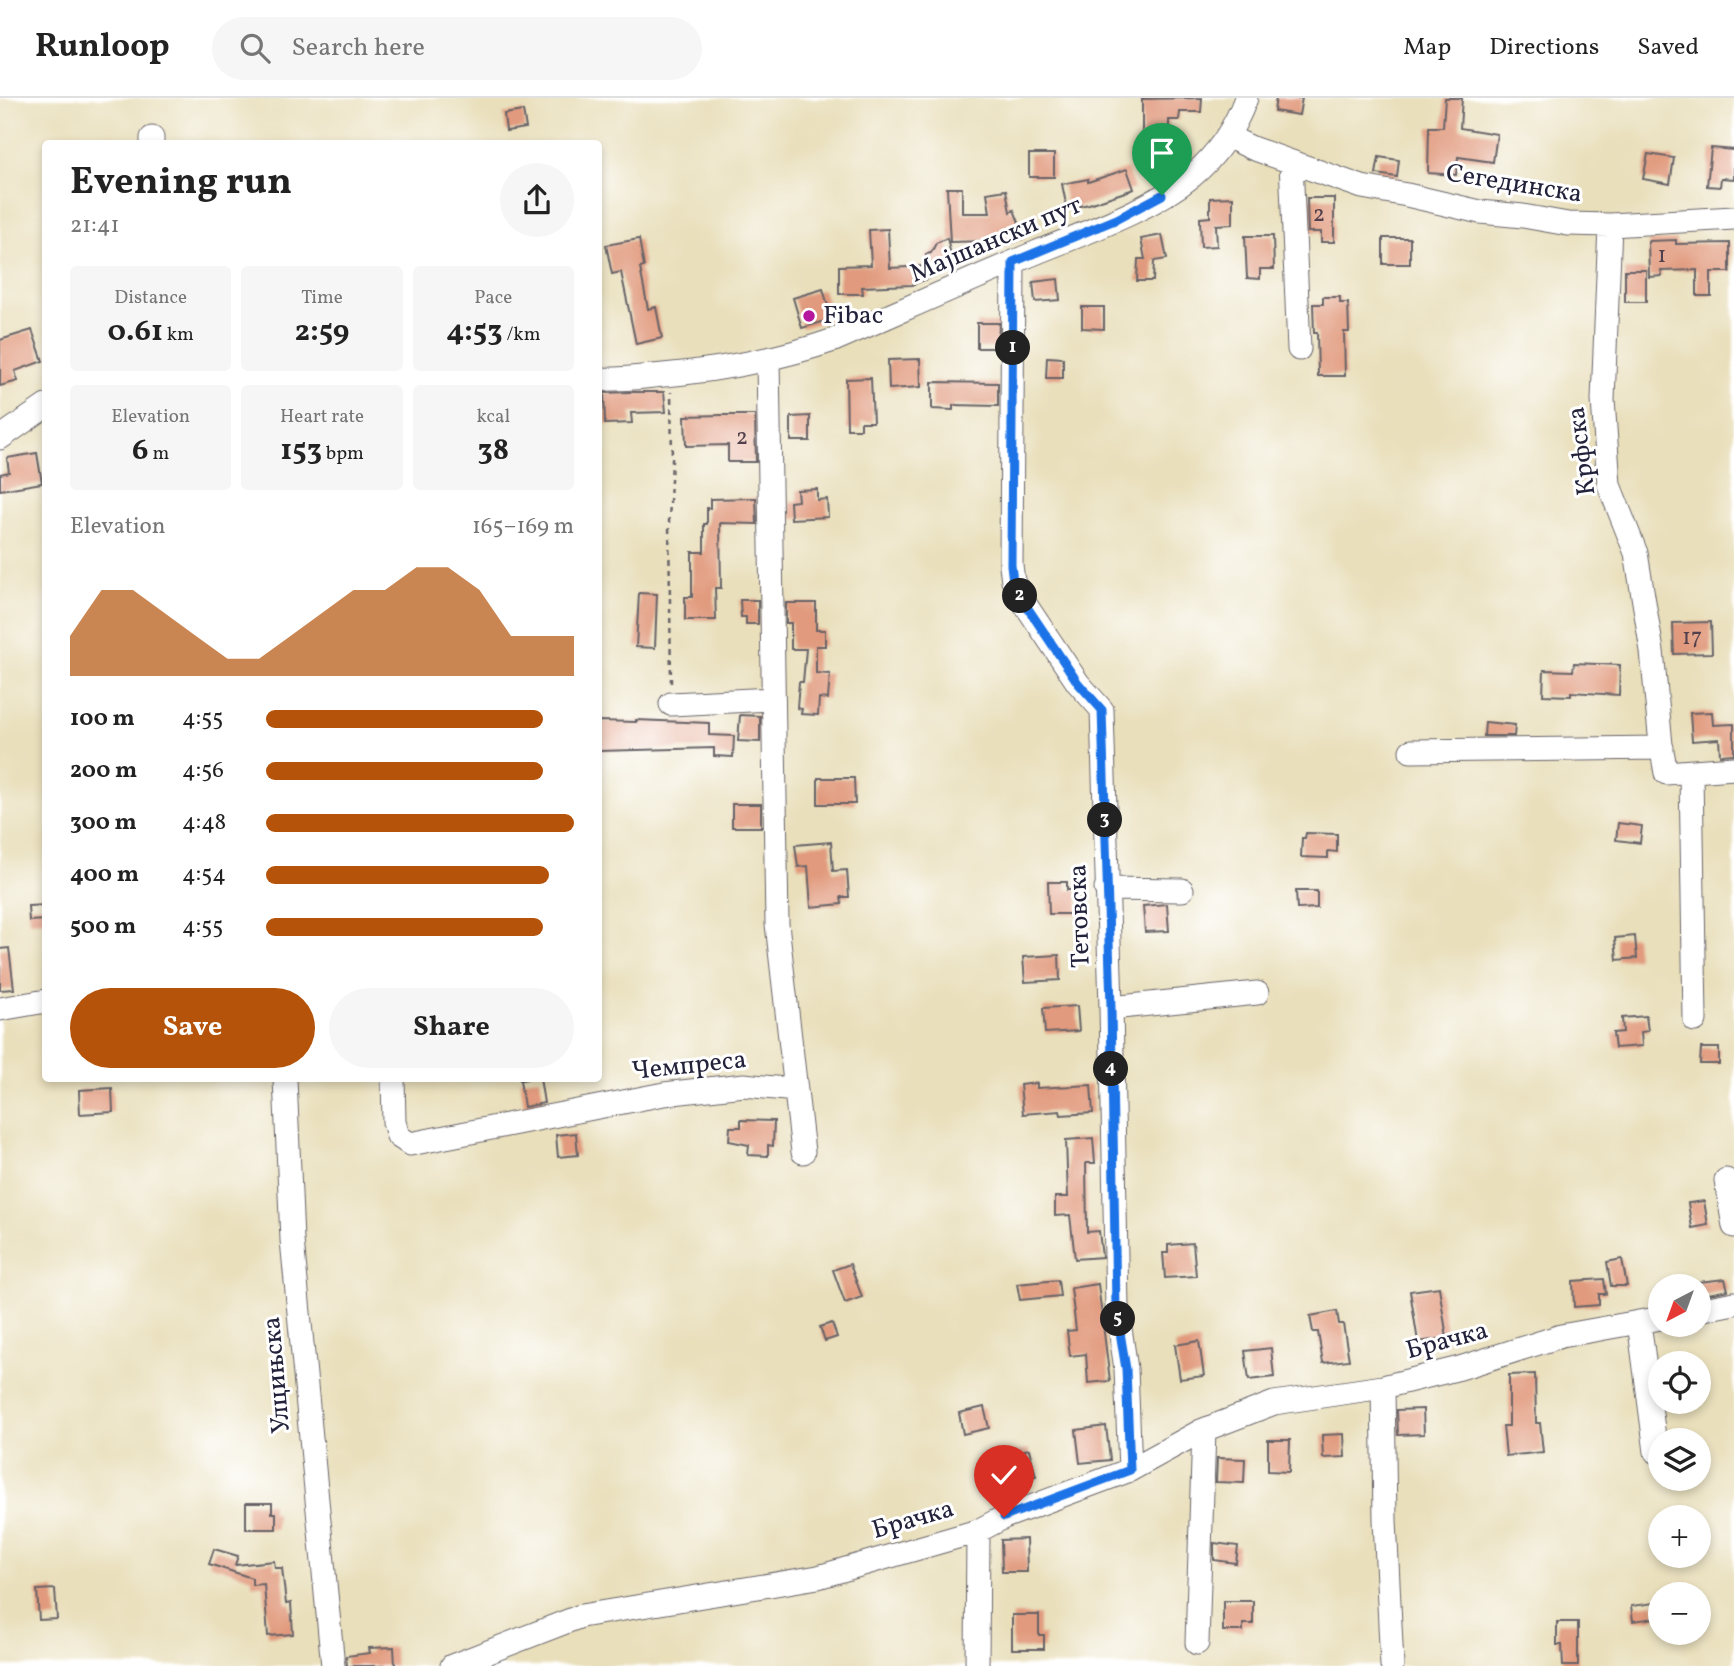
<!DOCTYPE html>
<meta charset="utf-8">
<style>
:root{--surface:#fff;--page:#f6f6f6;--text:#222;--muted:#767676;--line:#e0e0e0;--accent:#b45309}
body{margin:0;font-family:Vollkorn,serif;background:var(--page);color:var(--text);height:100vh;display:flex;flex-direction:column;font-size:26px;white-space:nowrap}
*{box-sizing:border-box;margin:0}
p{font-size:23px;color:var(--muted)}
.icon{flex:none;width:38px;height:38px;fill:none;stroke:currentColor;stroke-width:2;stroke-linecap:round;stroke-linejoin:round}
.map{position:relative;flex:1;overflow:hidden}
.details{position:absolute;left:42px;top:42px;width:560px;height:942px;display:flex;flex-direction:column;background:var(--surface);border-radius:7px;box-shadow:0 4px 10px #0003}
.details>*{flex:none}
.needle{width:46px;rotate:221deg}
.controls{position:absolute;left:1648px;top:1176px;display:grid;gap:14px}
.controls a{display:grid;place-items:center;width:63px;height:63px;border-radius:50%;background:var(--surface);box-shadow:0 4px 10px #0003;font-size:35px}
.pin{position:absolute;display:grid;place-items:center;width:60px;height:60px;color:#fff;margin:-72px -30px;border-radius:50% 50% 50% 0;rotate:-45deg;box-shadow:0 0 7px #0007}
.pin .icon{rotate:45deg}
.km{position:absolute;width:35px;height:35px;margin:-18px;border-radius:50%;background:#222;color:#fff;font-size:19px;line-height:35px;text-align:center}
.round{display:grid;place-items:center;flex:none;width:74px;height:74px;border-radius:37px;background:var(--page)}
.headline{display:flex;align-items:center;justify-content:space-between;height:119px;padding:0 28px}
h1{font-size:38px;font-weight:700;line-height:52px}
.figures{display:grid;grid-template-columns:repeat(3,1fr);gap:10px;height:119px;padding:7px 28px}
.figures div{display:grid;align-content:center;border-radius:7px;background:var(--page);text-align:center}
.figures b{font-size:30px;font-weight:700}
.figures small{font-size:19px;font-weight:400}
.figures p{font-size:19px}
.chart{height:196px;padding:14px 28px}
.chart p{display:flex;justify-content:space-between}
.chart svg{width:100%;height:126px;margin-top:7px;fill:var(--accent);opacity:.7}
.button{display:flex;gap:14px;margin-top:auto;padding:14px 28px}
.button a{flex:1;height:80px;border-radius:42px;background:var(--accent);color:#fff;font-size:28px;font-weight:700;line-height:80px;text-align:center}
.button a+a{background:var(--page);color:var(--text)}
ul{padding:0 28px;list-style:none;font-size:23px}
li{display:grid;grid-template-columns:112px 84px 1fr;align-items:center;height:52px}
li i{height:18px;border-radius:9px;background:var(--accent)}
header{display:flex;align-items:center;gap:42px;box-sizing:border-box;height:98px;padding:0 35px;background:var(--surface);border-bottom:2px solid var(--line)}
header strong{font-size:33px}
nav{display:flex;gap:38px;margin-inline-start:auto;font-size:24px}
.search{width:490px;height:63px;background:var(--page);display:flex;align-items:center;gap:18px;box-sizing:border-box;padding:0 24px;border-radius:38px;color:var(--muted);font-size:26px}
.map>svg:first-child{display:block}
.building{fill:#e19a7d}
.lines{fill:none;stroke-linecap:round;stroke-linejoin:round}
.minor-casing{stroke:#686468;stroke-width:25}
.path{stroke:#686468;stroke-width:2.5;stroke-dasharray:5 5;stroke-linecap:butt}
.minor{stroke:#fff;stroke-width:23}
.route-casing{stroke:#fff;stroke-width:14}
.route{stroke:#1a73e8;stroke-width:9}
.poi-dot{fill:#b5179e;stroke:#fff;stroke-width:2.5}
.labels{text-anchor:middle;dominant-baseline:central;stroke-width:6;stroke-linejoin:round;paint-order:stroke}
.number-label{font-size:23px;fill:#52404c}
.street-label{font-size:26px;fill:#22223b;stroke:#fff}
.poi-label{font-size:26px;fill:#22223b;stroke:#fff;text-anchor:start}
</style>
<header>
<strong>Runloop</strong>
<div class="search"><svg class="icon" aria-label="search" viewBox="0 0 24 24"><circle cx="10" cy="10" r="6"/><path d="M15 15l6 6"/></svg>Search here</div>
<nav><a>Map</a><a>Directions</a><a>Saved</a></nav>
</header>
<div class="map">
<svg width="1734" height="1568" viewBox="0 0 1734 1568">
<rect width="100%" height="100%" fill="#fff"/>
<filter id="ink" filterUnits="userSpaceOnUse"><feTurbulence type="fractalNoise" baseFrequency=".0143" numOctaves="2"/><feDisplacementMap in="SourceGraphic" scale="14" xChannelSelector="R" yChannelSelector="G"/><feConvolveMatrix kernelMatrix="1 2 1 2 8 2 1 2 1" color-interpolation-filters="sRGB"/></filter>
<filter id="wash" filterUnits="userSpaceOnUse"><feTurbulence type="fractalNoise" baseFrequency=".00686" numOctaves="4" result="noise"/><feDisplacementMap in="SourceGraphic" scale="28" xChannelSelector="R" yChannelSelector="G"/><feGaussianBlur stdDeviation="1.57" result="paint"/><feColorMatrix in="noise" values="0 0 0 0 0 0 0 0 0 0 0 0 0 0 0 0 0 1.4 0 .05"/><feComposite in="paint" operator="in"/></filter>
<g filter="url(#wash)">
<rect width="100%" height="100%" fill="#e9dfbb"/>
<g id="blocks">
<!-- building -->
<path class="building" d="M 1202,0 L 1201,14 L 1180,14 L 1179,22 L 1169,22 L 1169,30 L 1156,30 L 1176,62 L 1159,73 L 1142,47 L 1142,1 Z
M 1276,0 L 1302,0 L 1299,17 L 1274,13 Z
M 1445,0 L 1462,0 L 1460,30 L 1497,36 L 1493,64 L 1458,59 L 1456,77 L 1428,75 L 1429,29 L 1443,29 Z
M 523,13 L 526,30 L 506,33 L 504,16 Z
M 1711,50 L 1734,52 L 1734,81 L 1721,80 L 1720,89 L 1707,88 Z
M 1029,56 L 1054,56 L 1054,79 L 1029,79 Z
M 1648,56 L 1674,60 L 1670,86 L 1643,81 Z
M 1379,59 L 1399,62 L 1397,79 L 1376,76 Z
M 1127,71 L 1134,91 L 1089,106 L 1067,111 L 1062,86 L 1088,81 L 1088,84 Z
M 947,90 L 962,90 L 962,115 L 990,115 L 987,95 L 1006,92 L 1010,114 L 1014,112 L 1025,140 L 992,152 L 988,143 L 950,144 Z
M 1233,99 L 1233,126 L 1216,127 L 1217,148 L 1201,149 L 1200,120 L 1210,119 L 1210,100 Z
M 1307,100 L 1334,100 L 1334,144 L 1321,144 L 1321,134 L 1308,134 Z
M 888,131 L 890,170 L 927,168 L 926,156 L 931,155 L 936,145 L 947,140 L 953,166 L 958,166 L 959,168 L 912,187 L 862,189 L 863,196 L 839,196 L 839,168 L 871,167 L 869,132 Z
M 1162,137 L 1167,161 L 1154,163 L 1153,183 L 1137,183 L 1138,161 L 1145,161 L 1141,141 Z
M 1245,138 L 1273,138 L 1274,171 L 1260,171 L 1260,181 L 1247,180 Z
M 1383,140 L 1410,140 L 1410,166 L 1383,166 Z
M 639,141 L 644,169 L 640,170 L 648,211 L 656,209 L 662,240 L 636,246 L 621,174 L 612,176 L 606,147 Z
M 1676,142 L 1676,146 L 1730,145 L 1730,174 L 1711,174 L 1711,198 L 1697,198 L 1697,172 L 1661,173 L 1662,178 L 1649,179 L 1648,143 Z
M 1625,172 L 1646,172 L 1646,204 L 1625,204 Z
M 1058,181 L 1060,202 L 1035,204 L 1033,184 Z
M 823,191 L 832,221 L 802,230 L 793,200 Z
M 1323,199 L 1340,199 L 1340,205 L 1348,205 L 1349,234 L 1344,234 L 1345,278 L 1318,278 L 1317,235 L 1314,235 L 1313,206 L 1323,206 Z
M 1082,209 L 1104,209 L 1104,231 L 1082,230 Z
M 977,225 L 999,225 L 998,250 L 977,250 Z
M 32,232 L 43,263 L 15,273 L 18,283 L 0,288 L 0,242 Z
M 1047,259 L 1063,260 L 1063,280 L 1046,280 Z
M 920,261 L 921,289 L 889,291 L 888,262 Z
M 871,280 L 873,324 L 861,324 L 861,331 L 847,331 L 846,281 Z
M 932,284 L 998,285 L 998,308 L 953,307 L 953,312 L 932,311 Z
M 630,294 L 664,294 L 666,314 L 631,315 L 632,325 L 605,326 L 604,295 Z
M 722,317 L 755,317 L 756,364 L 728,364 L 728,347 L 686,348 L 685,318 Z
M 810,318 L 810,343 L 791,343 L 791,319 Z
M 37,355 L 42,385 L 0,392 L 0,376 L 9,374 L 7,360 Z
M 817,391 L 817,402 L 827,401 L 828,419 L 791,421 L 790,404 L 798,403 L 797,392 Z
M 756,400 L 757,426 L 720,425 L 721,490 L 715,490 L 716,522 L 685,522 L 685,499 L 692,499 L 692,454 L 704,454 L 704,426 L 707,426 L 707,410 L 710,410 L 710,401 Z
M 639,495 L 657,496 L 655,550 L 636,549 Z
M 740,502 L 758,502 L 758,526 L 746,526 L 746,519 L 741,519 Z
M 786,505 L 816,505 L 816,532 L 825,532 L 825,548 L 816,548 L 816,575 L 830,576 L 828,601 L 819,600 L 818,617 L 801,616 L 802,611 L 797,610 L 799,584 L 803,584 L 806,551 L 791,551 L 791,525 L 786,525 Z
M 1711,524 L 1712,555 L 1674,556 L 1673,525 Z
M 1574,565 L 1620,567 L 1619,597 L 1571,594 L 1571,598 L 1543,597 L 1544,572 L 1573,573 Z
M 1712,614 L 1713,627 L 1734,626 L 1734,656 L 1720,657 L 1719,641 L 1692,643 L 1690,615 Z
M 740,617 L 760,618 L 760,644 L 738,643 Z
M 636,622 L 709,625 L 709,637 L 734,638 L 733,659 L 714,658 L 714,650 L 598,653 L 598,623 L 636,624 Z
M 1485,624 L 1515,627 L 1514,638 L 1484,638 Z
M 818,680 L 854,680 L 855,706 L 818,706 Z
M 732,706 L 761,706 L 761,729 L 732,729 Z
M 1618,725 L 1642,728 L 1640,745 L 1616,742 Z
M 1306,735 L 1337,736 L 1337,754 L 1328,753 L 1328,760 L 1301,759 L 1302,740 L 1305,740 Z
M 831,744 L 833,773 L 847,772 L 849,799 L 841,799 L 842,806 L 811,809 L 808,768 L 798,769 L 795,747 Z
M 1048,784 L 1067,784 L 1067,792 L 1078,792 L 1078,816 L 1049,816 Z
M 1296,793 L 1317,793 L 1317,810 L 1297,811 Z
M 1167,806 L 1169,833 L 1145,834 L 1143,808 Z
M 46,807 L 46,822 L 29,823 L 28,808 Z
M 1635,838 L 1637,860 L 1617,862 L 1615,840 Z
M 9,850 L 14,891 L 0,892 L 0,851 Z
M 1059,857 L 1060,882 L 1025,884 L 1023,859 Z
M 1077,908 L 1079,933 L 1045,935 L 1043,910 Z
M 1646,918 L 1648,933 L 1641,934 L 1642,948 L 1615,950 L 1613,935 L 1623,934 L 1622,920 Z
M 1701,950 L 1719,950 L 1719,966 L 1700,966 Z
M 540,980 L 544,1005 L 524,1009 L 520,982 Z
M 1037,985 L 1037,990 L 1091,987 L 1093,1015 L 1061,1017 L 1060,1013 L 1023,1016 L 1020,987 Z
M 112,990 L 113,1014 L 80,1016 L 79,992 Z
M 741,1022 L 774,1023 L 773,1048 L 768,1047 L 768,1058 L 748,1057 L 749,1047 L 729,1043 L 730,1029 L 741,1029 Z
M 576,1035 L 578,1057 L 558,1059 L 556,1037 Z
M 1093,1040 L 1095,1065 L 1086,1065 L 1087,1134 L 1099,1133 L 1102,1159 L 1075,1161 L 1070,1117 L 1055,1118 L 1055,1099 L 1068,1099 L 1066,1042 Z
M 1704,1103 L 1708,1127 L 1692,1130 L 1688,1105 Z
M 1193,1145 L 1196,1178 L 1165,1180 L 1163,1155 L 1168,1155 L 1168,1147 Z
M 1622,1161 L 1627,1188 L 1611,1188 L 1607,1164 Z
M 850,1166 L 862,1199 L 845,1205 L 833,1172 Z
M 1604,1181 L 1606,1196 L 1599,1196 L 1599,1207 L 1574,1209 L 1573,1183 Z
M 1725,1181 L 1728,1192 L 1699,1198 L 1699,1184 Z
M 1058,1182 L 1060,1198 L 1020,1202 L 1017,1186 Z
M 1098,1186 L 1110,1283 L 1088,1285 L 1086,1256 L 1070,1258 L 1067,1233 L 1076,1232 L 1071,1190 Z
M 1439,1189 L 1447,1240 L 1418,1244 L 1410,1193 Z
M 1337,1213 L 1339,1226 L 1343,1226 L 1349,1262 L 1323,1265 L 1318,1234 L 1313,1234 L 1310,1218 Z
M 832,1225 L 837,1239 L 825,1243 L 820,1229 Z
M 1199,1243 L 1204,1278 L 1180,1281 L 1175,1247 Z
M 1271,1250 L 1274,1279 L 1249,1282 L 1245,1253 Z
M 1535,1276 L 1536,1325 L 1540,1325 L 1543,1354 L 1506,1358 L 1503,1328 L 1509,1328 L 1509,1277 Z
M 984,1309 L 989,1330 L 963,1336 L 959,1315 Z
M 1423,1311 L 1424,1336 L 1398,1337 L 1397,1312 Z
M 1106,1328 L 1110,1362 L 1080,1365 L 1076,1332 Z
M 1344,1336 L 1345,1359 L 1323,1360 L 1322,1337 Z
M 1268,1342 L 1290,1342 L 1289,1374 L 1268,1373 Z
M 1029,1351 L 1036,1378 L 1008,1384 L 1002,1358 Z
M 1217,1360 L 1245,1361 L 1244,1385 L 1216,1384 Z
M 246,1405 L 272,1405 L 272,1415 L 276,1415 L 276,1431 L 246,1431 Z
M 1026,1441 L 1027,1474 L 1002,1474 L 1001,1442 Z
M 1214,1445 L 1238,1448 L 1236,1465 L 1214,1462 Z
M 214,1451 L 238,1458 L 235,1467 L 274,1463 L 275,1470 L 282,1470 L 286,1506 L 291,1505 L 293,1536 L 268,1538 L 264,1486 L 252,1487 L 252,1480 L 209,1466 Z
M 55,1491 L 57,1521 L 39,1522 L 37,1492 Z
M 1223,1503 L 1253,1503 L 1253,1526 L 1243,1526 L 1243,1533 L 1223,1533 Z
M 1654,1505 L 1656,1520 L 1633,1523 L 1631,1508 Z
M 1012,1517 L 1039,1517 L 1039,1537 L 1044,1537 L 1044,1551 L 1012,1551 Z
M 1557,1524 L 1578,1524 L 1578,1568 L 1563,1568 L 1562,1547 L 1557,1547 Z
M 394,1549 L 395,1568 L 347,1568 L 346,1558 L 370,1555 L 369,1550 Z"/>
</g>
</g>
<g filter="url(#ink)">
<use href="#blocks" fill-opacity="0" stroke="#686468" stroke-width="2"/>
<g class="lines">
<defs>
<path id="minor" d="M 1227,38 L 1252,50 L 1362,89 L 1407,97 L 1480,114 L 1523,118 L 1568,126 L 1610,127 L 1734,120
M 152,40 L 152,46
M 1291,64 L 1299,251
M 1610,127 L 1603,302 L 1609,387 L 1636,455 L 1652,553 L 1661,647 L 1666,675 L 1734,670
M 1013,164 L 1011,467 L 1013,483 L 1021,500 L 1078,585 L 1102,612 L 1111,909 L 1117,1210 L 1126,1271 L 1130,1372
M 768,261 L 777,826 L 803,1054
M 598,281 C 617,282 635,280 653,278 C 715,273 776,262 834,242 C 901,213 967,183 1035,155 C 1086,134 1149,113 1192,78 C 1216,58 1235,30 1246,0
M 0,340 L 46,308
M 671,606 L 773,601
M 1411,653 L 1662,650
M 1691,675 L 1695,922
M 1106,791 L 1182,792
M 1111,910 L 1257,895
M 0,911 L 46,903
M 285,980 L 292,1142 L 333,1568
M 393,980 L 394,1024 L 398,1038 L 410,1046 L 664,996 L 744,987 L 796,992
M 1726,1082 L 1734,1128
M 1699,1212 L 1734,1205
M 1639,1224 L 1656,1354
M 1383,1289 L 1385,1422 L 1392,1568
M 1197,1545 L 1204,1332
M 452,1568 L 581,1518 L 818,1479 L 978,1433 L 1004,1419 L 1130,1372 L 1201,1333 L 1274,1305 L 1383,1289 L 1460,1270 L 1561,1238 L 1661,1220
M 977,1568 L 978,1433"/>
</defs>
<!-- minor casing -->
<use href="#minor" class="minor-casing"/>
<!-- path -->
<path class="path" d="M 671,585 L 669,424 L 672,362 L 671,294"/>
<!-- minor -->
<use href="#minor" class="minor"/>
</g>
</g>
<g class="lines" filter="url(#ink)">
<defs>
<path id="route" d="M 1004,1419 L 1130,1372 L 1126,1271 L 1116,1210 L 1111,909 L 1102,612 L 1078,585 L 1021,500 L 1013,483 L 1011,467 L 1013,164 L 1117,121 L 1162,97"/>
</defs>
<!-- route casing -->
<use href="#route" class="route-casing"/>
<!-- route -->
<use href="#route" class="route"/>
</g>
<!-- markers -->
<circle class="poi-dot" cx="809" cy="218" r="7"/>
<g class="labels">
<!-- number labels -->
<g class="number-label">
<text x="1319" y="117">2</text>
<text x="1662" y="158">1</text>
<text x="742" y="340">2</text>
<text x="1692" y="540">17</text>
</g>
<!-- street labels -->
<g class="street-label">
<text transform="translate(1514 86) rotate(9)">Сегединска</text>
<text transform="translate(996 142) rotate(-23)">Мајшански пут</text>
<text transform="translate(1582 353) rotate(-97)">Крфска</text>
<text transform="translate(1080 818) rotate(-92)">Тетовска</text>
<text transform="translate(689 968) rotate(-6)">Чемпреса</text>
<text transform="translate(1447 1243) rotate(-15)">Брачка</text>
<text transform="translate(277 1277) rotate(-95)">Улцињска</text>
<text transform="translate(913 1422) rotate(-16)">Брачка</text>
</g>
<!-- poi labels -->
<g class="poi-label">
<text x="823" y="218">Fibac</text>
</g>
</g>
</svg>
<div class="controls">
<a><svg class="needle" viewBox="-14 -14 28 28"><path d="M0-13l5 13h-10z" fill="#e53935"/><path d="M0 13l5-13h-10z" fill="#767676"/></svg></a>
<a><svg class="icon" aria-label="locate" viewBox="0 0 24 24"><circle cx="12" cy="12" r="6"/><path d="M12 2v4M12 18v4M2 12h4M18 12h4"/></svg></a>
<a><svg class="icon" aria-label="layers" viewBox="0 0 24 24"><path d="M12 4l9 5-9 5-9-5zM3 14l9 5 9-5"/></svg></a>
<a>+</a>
<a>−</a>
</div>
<div class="pin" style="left:1162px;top:97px;background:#1e9e55"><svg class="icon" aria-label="arrive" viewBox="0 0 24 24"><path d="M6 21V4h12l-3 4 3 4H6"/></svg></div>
<div class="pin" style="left:1004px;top:1419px;background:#d93025"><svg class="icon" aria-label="check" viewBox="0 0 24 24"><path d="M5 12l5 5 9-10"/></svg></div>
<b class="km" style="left:1013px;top:250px">1</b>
<b class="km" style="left:1020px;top:498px">2</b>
<b class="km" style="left:1105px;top:722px">3</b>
<b class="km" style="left:1111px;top:971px">4</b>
<b class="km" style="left:1118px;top:1221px">5</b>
<section class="details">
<div class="headline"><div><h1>Evening run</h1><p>21:41</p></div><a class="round"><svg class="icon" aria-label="share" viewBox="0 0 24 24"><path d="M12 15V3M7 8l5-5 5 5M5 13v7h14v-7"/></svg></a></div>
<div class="figures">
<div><p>Distance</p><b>0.61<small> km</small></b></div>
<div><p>Time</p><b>2:59</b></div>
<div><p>Pace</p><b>4:53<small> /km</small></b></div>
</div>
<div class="figures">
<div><p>Elevation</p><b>6<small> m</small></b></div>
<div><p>Heart rate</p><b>153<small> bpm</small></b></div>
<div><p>kcal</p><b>38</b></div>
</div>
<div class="chart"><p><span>Elevation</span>165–169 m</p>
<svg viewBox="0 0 160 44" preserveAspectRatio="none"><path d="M0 44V30L10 14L20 14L30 22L40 30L50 38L60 38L70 30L80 22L90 14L100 14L110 6L120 6L130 14L140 30L150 30L160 30V44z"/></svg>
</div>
<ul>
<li><b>100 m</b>4:55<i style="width:90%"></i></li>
<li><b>200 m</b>4:56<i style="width:90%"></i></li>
<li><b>300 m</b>4:48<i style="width:100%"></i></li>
<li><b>400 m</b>4:54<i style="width:92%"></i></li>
<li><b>500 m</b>4:55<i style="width:90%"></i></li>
</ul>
<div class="button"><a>Save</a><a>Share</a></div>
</section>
</div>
